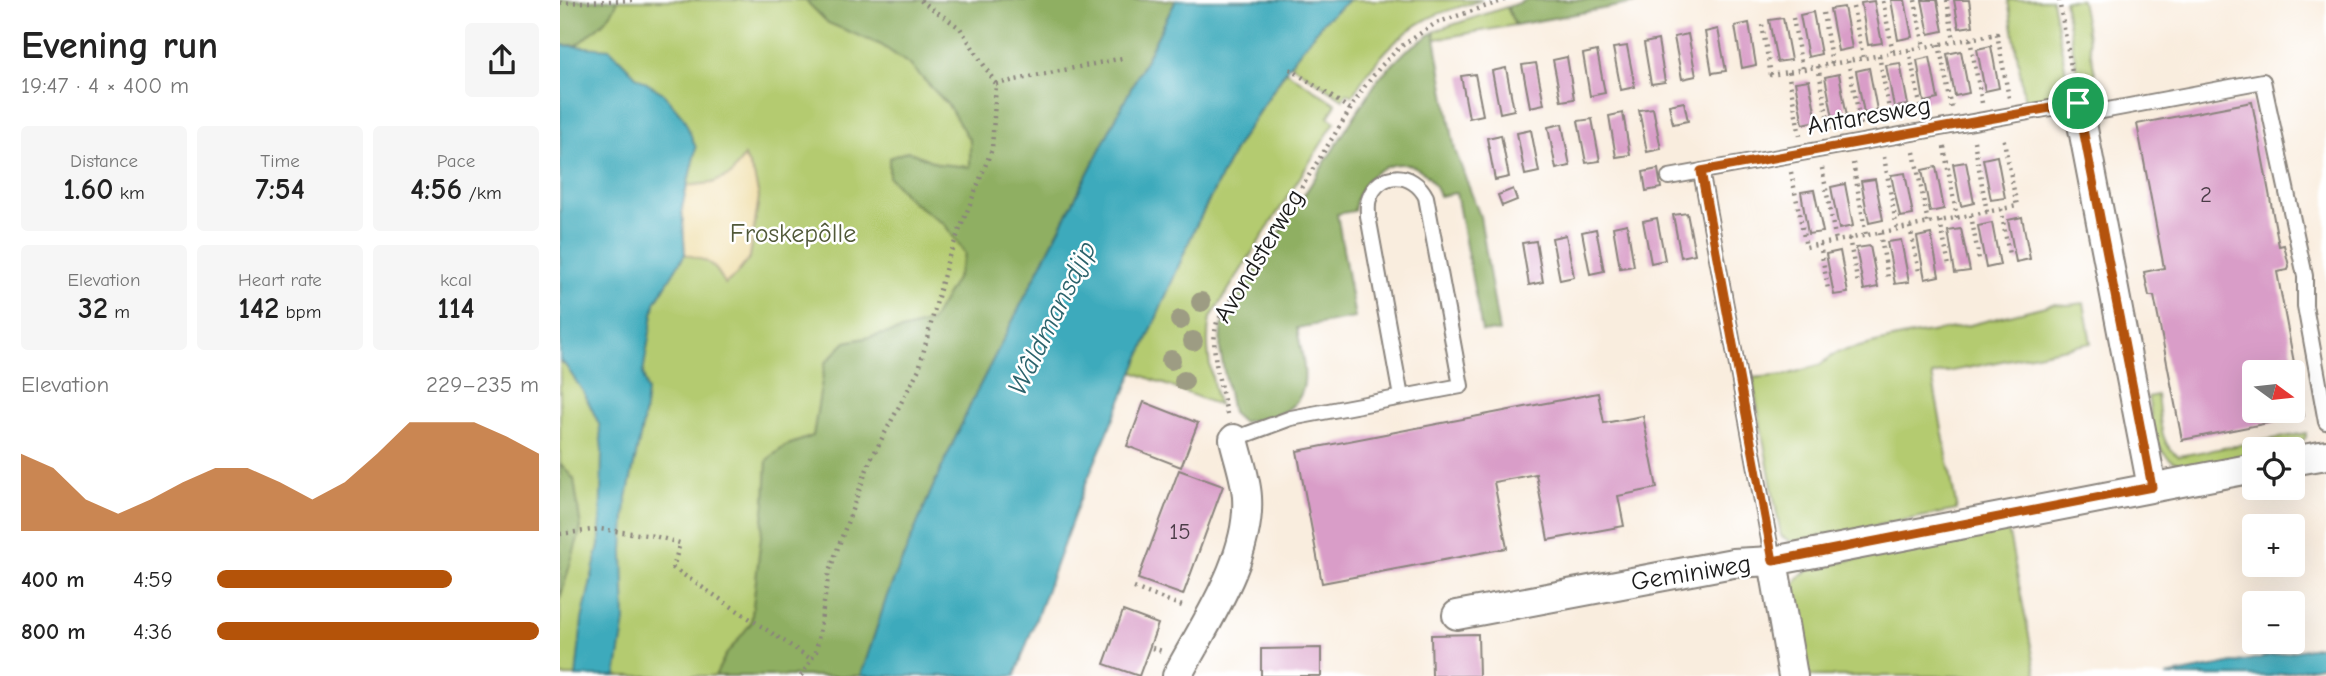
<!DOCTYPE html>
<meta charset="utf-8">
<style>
:root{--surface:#fff;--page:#f6f6f6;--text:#222;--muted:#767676;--accent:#b45309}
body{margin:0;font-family:"Comic Neue",sans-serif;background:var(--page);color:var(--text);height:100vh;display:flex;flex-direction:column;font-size:26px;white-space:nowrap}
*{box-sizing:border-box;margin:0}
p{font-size:23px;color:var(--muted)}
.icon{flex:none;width:38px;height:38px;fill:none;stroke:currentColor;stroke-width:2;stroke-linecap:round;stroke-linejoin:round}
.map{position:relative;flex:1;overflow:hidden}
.side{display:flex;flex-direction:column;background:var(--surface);width:560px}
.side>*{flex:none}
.needle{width:46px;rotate:105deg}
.fabs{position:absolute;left:1682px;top:360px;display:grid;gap:14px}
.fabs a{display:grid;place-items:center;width:63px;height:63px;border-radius:7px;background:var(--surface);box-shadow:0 7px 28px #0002;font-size:35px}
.pin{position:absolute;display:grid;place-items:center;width:60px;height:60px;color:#fff;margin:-30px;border:4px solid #fff;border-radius:50%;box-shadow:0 2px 7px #0007}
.round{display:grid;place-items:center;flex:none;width:74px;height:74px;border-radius:7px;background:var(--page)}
.overview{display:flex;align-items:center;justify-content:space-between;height:119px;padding:0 21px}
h1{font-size:38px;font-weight:700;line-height:52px}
.figures{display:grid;grid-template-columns:repeat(3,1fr);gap:10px;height:119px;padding:7px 21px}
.figures div{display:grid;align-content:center;border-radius:7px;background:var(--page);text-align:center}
.figures b{font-size:30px;font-weight:700}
.figures small{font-size:19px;font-weight:400}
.figures p{font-size:19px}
.chart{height:196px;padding:14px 21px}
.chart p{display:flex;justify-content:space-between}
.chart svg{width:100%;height:126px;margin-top:7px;fill:var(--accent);opacity:.7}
ul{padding:0 21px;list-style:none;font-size:23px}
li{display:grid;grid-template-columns:112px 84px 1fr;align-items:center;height:52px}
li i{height:18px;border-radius:9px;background:var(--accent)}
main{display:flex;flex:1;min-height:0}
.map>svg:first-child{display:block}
.green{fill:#b4cb6f;stroke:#687446;stroke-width:2}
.forest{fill:#8faf62;stroke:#56663f;stroke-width:2}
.sand{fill:#eeda9e;stroke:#857b5d;stroke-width:2}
.water{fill:#3daabc;stroke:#2c636c;stroke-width:2}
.building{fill:#d99dc8;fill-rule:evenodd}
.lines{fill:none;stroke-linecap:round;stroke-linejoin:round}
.service-casing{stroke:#8a847d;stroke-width:18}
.minor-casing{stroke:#8a847d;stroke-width:32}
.path{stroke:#8a847d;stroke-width:4.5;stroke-dasharray:2 5;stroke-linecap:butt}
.service{stroke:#fff;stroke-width:14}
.minor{stroke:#fff;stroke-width:28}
.tree{fill:#9d9c83}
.route-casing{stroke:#fff;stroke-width:14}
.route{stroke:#b45309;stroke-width:9}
.labels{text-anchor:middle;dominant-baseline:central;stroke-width:5;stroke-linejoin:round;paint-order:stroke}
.number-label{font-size:23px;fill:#4b3c47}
.street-label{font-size:26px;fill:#1c1c1c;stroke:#fff}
.park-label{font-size:26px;fill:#515939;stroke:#fff}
.water-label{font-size:28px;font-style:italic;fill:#2c636c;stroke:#fff}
</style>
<main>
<section class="side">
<div class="overview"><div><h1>Evening run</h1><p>19:47 · 4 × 400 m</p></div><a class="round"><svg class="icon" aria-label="share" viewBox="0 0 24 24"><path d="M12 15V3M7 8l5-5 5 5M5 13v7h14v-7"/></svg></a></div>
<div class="figures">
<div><p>Distance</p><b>1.60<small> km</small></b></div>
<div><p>Time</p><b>7:54</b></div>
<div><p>Pace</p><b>4:56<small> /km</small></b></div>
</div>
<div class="figures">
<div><p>Elevation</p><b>32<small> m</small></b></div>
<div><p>Heart rate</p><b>142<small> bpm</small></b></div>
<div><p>kcal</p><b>114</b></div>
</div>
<div class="chart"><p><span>Elevation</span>229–235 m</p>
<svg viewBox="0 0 160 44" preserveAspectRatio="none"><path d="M0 44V17L10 22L20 33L30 38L40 33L50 27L60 22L70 22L80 27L90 33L100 27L110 17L120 6L130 6L140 6L150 11L160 17V44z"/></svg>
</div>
<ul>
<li><b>400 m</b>4:59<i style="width:73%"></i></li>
<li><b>800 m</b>4:36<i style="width:100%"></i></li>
</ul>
</section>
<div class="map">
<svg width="1766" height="676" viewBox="0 0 1766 676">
<rect width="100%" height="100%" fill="#fff"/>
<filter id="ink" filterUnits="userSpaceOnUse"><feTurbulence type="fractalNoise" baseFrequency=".0143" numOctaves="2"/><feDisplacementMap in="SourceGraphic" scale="14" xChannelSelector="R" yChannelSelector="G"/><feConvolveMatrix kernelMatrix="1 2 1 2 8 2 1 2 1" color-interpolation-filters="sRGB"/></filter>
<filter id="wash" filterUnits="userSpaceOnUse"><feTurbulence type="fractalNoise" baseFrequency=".00686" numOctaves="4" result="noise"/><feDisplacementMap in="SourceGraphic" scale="28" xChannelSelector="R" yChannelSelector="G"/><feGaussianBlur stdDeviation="1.57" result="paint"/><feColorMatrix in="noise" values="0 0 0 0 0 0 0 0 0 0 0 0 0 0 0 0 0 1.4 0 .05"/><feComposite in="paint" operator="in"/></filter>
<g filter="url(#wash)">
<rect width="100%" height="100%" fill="#f9edde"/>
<!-- green -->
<path class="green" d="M 0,0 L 616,0 L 372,489 L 301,676 L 0,676 Z
M 789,0 L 922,0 C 904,6 885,10 869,18 C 836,35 811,65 792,96 L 787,93 L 783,99 L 730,64 L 764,21 Z
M 1448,0 L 1492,0 L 1509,87 L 1505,94 L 1465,102 Z
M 1504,0 L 1521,0 L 1536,79 L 1519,82 Z
M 947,7 L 955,25 L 876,39 L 874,32 L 883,28 Z
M 726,71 L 776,104 L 768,117 L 775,122 L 650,319 C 644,348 652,377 658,405 L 573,372 L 634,230 L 677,145 Z
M 1524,303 L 1531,343 L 1372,375 L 1397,510 L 1232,542 L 1221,536 L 1192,378 L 1226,375 L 1259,365 L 1278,352 L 1341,337 L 1406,326 L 1493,304 L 1508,305 Z
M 1597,395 C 1600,414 1599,447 1619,456 L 1746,433 L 1746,437 C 1735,452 1711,450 1694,450 L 1694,454 L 1632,466 C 1593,464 1594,428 1588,397 Z
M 1448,529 L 1477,676 L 1248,676 C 1244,655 1227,596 1237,580 C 1242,571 1251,568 1260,566 Z"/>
<!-- forest -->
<path class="forest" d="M 0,0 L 58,0 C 52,19 32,32 17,45 L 0,45 Z
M 245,0 L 616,0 L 415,395 L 372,489 L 327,596 L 301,676 L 155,676 L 165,656 L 191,623 L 205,502 L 207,460 L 225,446 L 253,436 L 265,363 L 286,342 L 338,331 L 371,322 L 397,277 L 405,254 L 385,225 L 350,200 L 329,177 L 329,158 L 348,151 L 379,164 L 410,167 L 410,141 L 388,105 L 350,65 L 321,45 L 268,23 Z
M 967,0 L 1091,0 L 955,25 L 947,7 Z
M 874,32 L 895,150 L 920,216 L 939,332 L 922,331 L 896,193 L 879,196 C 862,145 801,159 794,211 L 777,214 L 795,318 L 737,328 C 742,360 759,401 715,415 C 705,419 693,420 682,422 L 672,413 L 660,350 L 661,329 L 667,315 L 819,78 L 847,50 Z
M 0,463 L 14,479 L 21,528 L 0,599 Z"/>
<!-- sand -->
<path class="sand" d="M 184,156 L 194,175 L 199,197 L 190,257 L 176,275 L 165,284 C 154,262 148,261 125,254 L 122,208 L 126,186 L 152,183 L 171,175 Z"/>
<!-- water -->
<path class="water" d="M 616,0 L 789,0 L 764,21 L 730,64 L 677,145 L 634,230 L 526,483 L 455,676 L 301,676 L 327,596 L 372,489 L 415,395 Z
M 0,45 L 50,49 L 77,77 L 103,93 L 124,118 L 136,148 L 122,208 L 125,254 L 95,303 L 83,373 L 87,392 L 83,423 L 66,502 L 63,551 L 65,621 L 56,676 L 16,676 L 22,620 L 40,540 L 42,450 L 39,424 L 24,393 L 5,365 L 0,360 Z
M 1766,645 L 1766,665 L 1710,676 L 1606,676 Z"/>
<g id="blocks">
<!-- building -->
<path class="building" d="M 1331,0 L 1345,0 L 1352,37 L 1338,40 Z
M 1362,0 L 1377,0 L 1383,31 L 1369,34 Z
M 1394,0 L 1409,0 L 1413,26 L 1399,28 Z
M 1314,1 L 1322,43 L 1308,45 L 1301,3 Z
M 1284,7 L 1292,48 L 1278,51 L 1270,9 Z
M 1253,12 L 1261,54 L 1248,57 L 1240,15 Z
M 1223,18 L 1231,60 L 1217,62 L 1209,20 Z
M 1189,23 L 1196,65 L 1182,68 L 1175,26 Z
M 1158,29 L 1166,71 L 1152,73 L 1145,32 Z
M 1128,34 L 1136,76 L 1122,79 L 1114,37 Z
M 1098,40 L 1105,82 L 1091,84 L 1084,43 Z
M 1067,46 L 1075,87 L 1061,90 L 1053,48 Z
M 1431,46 L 1439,88 L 1425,91 L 1417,49 Z
M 1037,51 L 1045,93 L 1030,96 L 1023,54 Z
M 1401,51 L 1409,93 L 1395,96 L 1387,54 Z
M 1007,57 L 1014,99 L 1001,101 L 993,60 Z
M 1370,57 L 1378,99 L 1364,102 L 1357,60 Z
M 976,63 L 984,104 L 970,107 L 962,65 Z
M 1340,63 L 1348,105 L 1334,107 L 1326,65 Z
M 946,68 L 954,110 L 940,113 L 932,71 Z
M 1309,68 L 1317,110 L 1304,113 L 1296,71 Z
M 915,74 L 923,115 L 909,118 L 901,76 Z
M 1279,74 L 1287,116 L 1273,118 L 1265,77 Z
M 1249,80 L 1257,121 L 1243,124 L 1235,82 Z
M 1124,102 L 1128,121 L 1113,124 L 1109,105 Z
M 1692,102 L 1719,246 L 1724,245 L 1729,266 L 1728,270 L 1717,272 L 1744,416 L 1622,440 L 1594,296 L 1589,296 L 1584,272 L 1604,268 L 1577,124 ZM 1694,373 L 1732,373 L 1732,411 L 1694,411 Z
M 1093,108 L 1101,149 L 1087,152 L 1079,110 Z
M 1063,113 L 1070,155 L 1056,157 L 1049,116 Z
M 1032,119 L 1040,161 L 1026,163 L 1018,121 Z
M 1002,124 L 1010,166 L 996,169 L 988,127 Z
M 971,130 L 979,172 L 965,175 L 957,133 Z
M 941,135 L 949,177 L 935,180 L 927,138 Z
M 1437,156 L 1445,198 L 1431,200 L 1423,159 Z
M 1406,162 L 1414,203 L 1401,206 L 1393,164 Z
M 1376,167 L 1384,209 L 1370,212 L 1362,170 Z
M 1098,169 L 1101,188 L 1086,191 L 1083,172 Z
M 1345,173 L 1353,215 L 1340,217 L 1331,175 Z
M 1315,179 L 1323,220 L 1309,223 L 1301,181 Z
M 1285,184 L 1293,226 L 1279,229 L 1271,187 Z
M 953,189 L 957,200 L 942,206 L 938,195 Z
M 1254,190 L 1263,232 L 1248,234 L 1241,192 Z
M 1127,213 L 1135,254 L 1121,257 L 1113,215 Z
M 1462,217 L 1470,259 L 1456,262 L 1448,220 Z
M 1097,218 L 1105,260 L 1091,263 L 1083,221 Z
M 1432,223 L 1440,265 L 1426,268 L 1418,226 Z
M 1067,224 L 1074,266 L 1060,268 L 1053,227 Z
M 1036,229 L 1044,271 L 1030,274 L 1022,232 Z
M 1401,229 L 1410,271 L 1395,273 L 1388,231 Z
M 1371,234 L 1379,276 L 1365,279 L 1357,237 Z
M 1006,235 L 1014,277 L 1000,280 L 992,238 Z
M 1341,240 L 1349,282 L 1335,284 L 1327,242 Z
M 976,241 L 983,282 L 969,285 L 962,243 Z
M 1310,246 L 1318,287 L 1304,290 L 1296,248 Z
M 1280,251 L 1288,293 L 1274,295 L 1266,254 Z
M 1038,393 L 1044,423 L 1083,416 L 1097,488 L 1058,496 L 1064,526 L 988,540 L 976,474 L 934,482 L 947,548 L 762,583 L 737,451 Z
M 584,402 L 638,423 L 621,467 L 567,446 Z
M 619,470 L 663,486 L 623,595 L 578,579 Z
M 563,611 L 598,624 L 579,676 L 544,664 Z
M 918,634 L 919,676 L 872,676 L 871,635 Z
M 761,648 L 761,676 L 701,676 L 701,649 Z"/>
</g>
</g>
<g filter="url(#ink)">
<use href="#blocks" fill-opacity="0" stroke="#8a847d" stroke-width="2"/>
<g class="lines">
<defs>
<path id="service" d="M 1521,115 L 1703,81 L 1745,276 L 1745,306 L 1766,422
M 1141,171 L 1213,561
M 1109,177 L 1518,103
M 674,439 L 731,418 L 901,386 L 866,197 C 853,171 819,170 809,199 C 807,204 808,211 808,216 L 841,397"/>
<path id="minor" d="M 1518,103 L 1592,487
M 1732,461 L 1766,455
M 1213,561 L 1233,676
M 897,615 L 1173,563 L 1213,561 L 1694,468
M 617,676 C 645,623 691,558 687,497 C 686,478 678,457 674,439"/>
</defs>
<!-- service casing -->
<use href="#service" class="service-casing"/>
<!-- minor casing -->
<use href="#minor" class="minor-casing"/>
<!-- path -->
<path class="path" d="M 1355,0 L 1364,47
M 1387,0 L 1394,41
M 1499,0 L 1513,78
M 1323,1 L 1333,53
M 0,3 L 76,0
M 1293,7 L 1303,58
M 1263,13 L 1272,64
M 1233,18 L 1242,69
M 1202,25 L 1211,75 L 1437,34 L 1449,98
M 1410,39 L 1422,103
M 1379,44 L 1392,109
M 1349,50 L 1362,114
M 1319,55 L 1331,120
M 1288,61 L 1301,125
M 1258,66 L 1270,131
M 730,69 L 790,109
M 1228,72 L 1240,136
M 436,84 L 563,58
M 1414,141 L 1427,212
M 1384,147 L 1397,218
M 1354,152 L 1368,223
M 1324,157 L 1337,229
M 1293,163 L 1306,235
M 1262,168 L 1276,241
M 1231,172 L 1246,247 L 1457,206 L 1443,136
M 1441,209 L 1449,255
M 1411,215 L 1419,260
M 1380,221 L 1389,266
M 1350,227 L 1359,272
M 1320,233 L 1328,278
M 1289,238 L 1298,284
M 1260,244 L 1268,289
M 667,414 C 661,384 649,352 657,322 L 805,86 L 821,66 L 840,47 L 876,23 L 945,0
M 0,534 L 40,529 L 94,536 L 120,543 L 113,568 L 251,659
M 574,588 L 625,607
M 592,648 L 602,651
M 241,676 L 256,652 L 269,572 L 310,461 L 359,369 L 388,259 L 432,149 L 436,84 L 400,28 L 360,0"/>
<!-- service -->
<use href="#service" class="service"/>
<!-- minor -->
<use href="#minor" class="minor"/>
</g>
<!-- trees -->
<g class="tree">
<circle cx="641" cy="302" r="10"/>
<circle cx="620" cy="320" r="10"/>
<circle cx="633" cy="341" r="10"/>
<circle cx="611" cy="360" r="10"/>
<circle cx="624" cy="381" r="10"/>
</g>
</g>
<g class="lines" filter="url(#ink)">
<defs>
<path id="route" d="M 1518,103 L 1592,487 L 1213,561 L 1141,171 Z"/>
</defs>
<!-- route casing -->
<use href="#route" class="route-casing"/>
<!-- route -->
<use href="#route" class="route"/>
</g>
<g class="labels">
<!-- number labels -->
<g class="number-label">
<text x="1646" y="194">2</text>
<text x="620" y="531">15</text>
</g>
<!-- street labels -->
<g class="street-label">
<text transform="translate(1309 116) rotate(-10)">Antaresweg</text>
<text transform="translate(699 256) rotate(-59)">Avondsterweg</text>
<text transform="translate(1131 573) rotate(-9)">Geminiweg</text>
</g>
<!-- park labels -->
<g class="park-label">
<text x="233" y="234">Froskepôlle</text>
</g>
<!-- water labels -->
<g class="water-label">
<text transform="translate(492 318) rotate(-64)">Wâldmansdjip</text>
</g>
</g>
</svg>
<div class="fabs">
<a><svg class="needle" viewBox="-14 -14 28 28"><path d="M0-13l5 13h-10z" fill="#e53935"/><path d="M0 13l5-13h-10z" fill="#767676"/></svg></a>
<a><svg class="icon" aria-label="locate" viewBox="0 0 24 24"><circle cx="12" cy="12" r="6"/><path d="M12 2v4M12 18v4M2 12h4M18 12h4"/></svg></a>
<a>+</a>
<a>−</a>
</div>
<div class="pin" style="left:1518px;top:103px;background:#1e9e55"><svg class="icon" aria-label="arrive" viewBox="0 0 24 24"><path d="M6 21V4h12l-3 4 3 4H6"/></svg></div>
</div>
</main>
